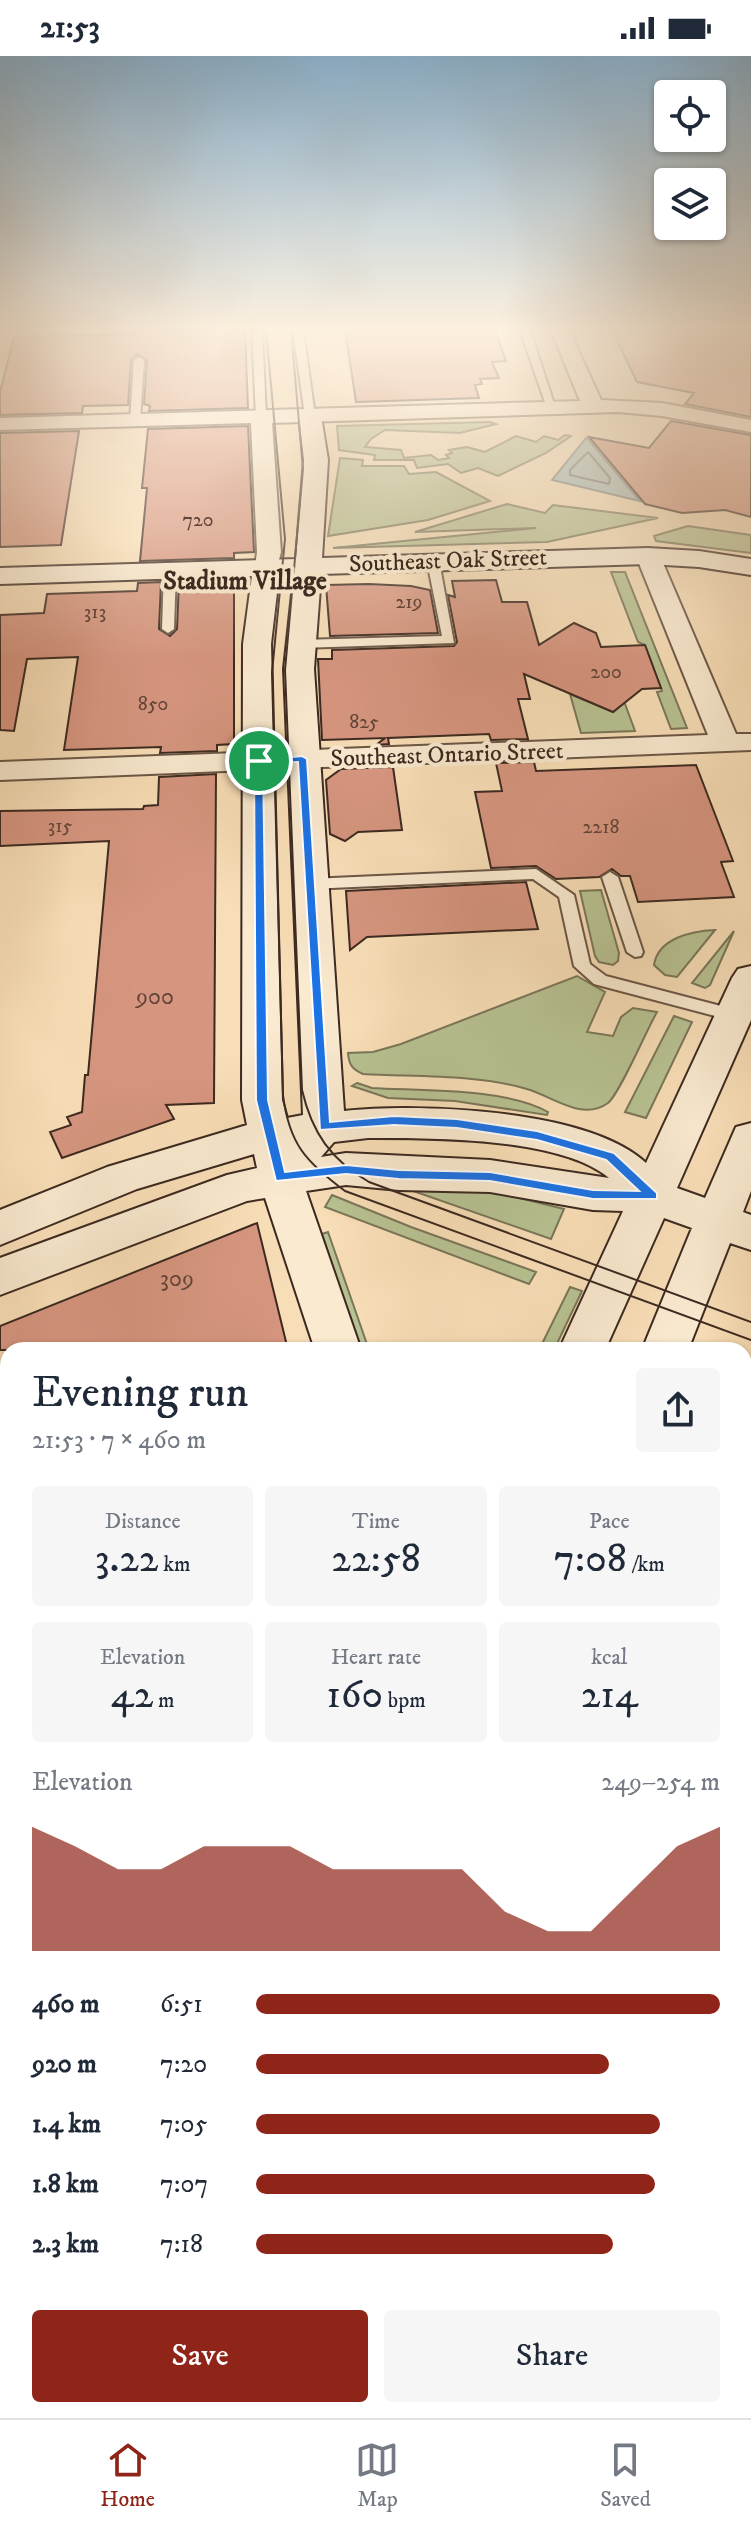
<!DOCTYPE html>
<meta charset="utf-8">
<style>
:root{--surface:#fff;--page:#f6f6f7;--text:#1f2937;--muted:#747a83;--line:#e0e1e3;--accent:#8f2418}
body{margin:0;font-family:"IM FELL DW Pica",serif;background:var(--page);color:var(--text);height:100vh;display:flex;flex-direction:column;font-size:30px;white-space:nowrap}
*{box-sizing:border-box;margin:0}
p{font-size:26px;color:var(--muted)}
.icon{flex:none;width:44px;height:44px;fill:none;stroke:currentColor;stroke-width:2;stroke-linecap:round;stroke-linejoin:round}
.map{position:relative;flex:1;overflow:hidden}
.side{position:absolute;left:0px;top:1286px;width:752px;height:1076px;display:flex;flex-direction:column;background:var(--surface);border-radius:24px 24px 0 0;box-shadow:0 2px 6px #0004}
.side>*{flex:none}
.tools{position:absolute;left:654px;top:24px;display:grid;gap:16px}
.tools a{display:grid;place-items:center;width:72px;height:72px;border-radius:8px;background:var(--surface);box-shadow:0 2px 6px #0004;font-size:40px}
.pin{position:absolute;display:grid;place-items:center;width:68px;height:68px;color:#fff;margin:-34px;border:4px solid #fff;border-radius:50%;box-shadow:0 2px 8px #0007}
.round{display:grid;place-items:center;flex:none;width:84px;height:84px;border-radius:8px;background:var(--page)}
.head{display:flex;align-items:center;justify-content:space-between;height:136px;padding:0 32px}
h1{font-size:44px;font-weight:600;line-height:60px}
.figures{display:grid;grid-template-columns:repeat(3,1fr);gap:12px;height:136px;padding:8px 32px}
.figures div{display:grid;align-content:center;border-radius:8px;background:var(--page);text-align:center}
.figures b{font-size:40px;font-weight:600}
.figures small{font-size:22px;font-weight:400}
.figures p{font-size:22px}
.chart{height:224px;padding:16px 32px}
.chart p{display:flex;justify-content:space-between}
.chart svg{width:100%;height:144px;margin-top:8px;fill:var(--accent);opacity:.7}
.button{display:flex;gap:16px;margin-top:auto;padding:16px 32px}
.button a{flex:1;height:92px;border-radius:8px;background:var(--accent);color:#fff;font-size:32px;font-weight:600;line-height:92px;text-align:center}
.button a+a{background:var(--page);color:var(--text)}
ul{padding:0 32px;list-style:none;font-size:26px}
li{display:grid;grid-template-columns:128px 96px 1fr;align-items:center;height:60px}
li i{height:20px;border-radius:10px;background:var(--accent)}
.status{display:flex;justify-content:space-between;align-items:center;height:56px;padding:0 40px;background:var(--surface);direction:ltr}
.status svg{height:22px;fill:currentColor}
.tabs{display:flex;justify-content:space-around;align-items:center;height:112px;border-top:2px solid var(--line);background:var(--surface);font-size:22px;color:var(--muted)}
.tabs a{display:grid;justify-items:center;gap:4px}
.tabs .active{color:var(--accent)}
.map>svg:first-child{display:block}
.green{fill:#b8c292;stroke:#7a7659;stroke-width:2}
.water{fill:#a2bab9;stroke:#79807c;stroke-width:2}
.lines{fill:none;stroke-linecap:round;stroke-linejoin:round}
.shore{stroke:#6f726c;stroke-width:2}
.building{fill:#d6957f;stroke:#3c2920;stroke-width:2}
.lane-casing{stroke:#6b5646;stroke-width:4}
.street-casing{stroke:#6b5646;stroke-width:4}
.secondary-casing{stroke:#3c2920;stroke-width:4}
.lane{fill:#faead0;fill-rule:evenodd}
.street{fill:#faead0;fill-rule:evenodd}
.secondary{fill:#faead0;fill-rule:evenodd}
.tram{stroke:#3c2920;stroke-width:2}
.route{fill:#1a73e8;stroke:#fff;stroke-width:2;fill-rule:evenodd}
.labels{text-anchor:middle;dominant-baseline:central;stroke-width:8;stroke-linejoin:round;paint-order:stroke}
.far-number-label{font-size:20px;fill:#624438}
.far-street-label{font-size:24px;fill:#3c2920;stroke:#faead0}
.number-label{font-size:24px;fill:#624438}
.far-quarter-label{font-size:26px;font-weight:bold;fill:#3c2920;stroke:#faead0}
</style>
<div class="status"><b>21:53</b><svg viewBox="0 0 49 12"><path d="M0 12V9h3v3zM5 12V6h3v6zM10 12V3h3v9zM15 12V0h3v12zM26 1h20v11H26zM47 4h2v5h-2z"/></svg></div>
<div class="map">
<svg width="751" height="2362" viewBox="0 0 751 2362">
<rect width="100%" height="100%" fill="#f8deb7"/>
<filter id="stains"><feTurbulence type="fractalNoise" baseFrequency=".0025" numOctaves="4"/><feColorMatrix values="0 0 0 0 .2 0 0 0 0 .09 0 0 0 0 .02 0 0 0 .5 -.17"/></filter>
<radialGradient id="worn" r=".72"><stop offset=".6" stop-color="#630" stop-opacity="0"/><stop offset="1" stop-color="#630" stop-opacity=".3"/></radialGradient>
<!-- green -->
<path class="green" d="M 490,366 L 496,368 L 460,377 L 385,374 L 371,383 L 365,391 L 401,394 L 404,402 L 431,399 L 438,404 L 449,402 L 446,399 L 452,397 L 449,394 L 467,391 L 485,396 L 516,380 L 536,386 L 544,380 L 558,384 L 565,379 L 571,380 L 546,397 L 498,420 L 478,412 L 461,417 L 448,408 L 417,412 L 414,404 L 374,404 L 375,399 L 339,394 L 337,370 Z
M 340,402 L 363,404 L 362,410 L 404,410 L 409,418 L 436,416 L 490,445 L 428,464 L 328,480 Z
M 507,448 L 545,457 L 553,449 L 658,462 L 547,486 L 333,492 L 536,472 L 415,476 Z
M 688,470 L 751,479 L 751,497 L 656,485 L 654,480 Z
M 611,516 L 625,516 L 687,672 L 671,673 L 657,636 L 662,635 L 645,589 L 638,586 Z
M 621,637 L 635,675 L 581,677 L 570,638 L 613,656 L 621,649 Z
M 601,834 L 619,897 L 618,905 L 613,909 L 599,906 L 595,900 L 580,835 Z
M 715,874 L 677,921 L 665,919 L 654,909 C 658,882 692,875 715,874 Z
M 734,875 L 710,929 L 705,932 L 692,927 Z
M 577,920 L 605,936 L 587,976 L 613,980 L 621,961 L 633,952 L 657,956 C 646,975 620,1037 608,1047 C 582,1066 552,1040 527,1033 C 476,1018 416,1021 363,1018 C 352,1013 349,1009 348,997 L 373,996 L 401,988 Z
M 674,960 L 692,966 L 646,1062 L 625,1056 Z
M 357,1027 L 372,1032 C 420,1035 507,1032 548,1056 L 547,1059 L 455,1045 L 388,1042 L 352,1030 Z
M 396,1129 L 491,1135 L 564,1153 L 551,1183 Z
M 332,1139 L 411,1171 L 536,1216 L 529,1228 L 325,1151 Z
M 328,1176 L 369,1294 L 360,1294 L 322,1178 Z
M 570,1231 L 582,1235 L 554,1294 L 539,1294 Z"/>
<!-- water -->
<path class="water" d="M 586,382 L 588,383 L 640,445 L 552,424 Z"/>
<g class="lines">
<!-- shore -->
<path class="shore" d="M 588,396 L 610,422 L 609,428 L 570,419 L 570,414 Z"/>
</g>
<!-- building -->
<path class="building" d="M 135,274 L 245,274 L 248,352 L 149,355 L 150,350 L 144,348 L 147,304 L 137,298 L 131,304 L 128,349 L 83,350 L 82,357 L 0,359 L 0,336 L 14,281 L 135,278 Z
M 345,274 L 495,274 L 506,305 L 492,306 L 499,322 L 480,323 L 482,328 L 475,329 L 479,342 L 356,346 Z
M 612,274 L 751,274 L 751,361 L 685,348 L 694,337 L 637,326 Z
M 671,365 L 751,379 L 751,461 L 725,454 L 682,457 L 645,448 L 589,381 L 649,392 Z
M 248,370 L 254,496 L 234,497 L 234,502 L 140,505 L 147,432 L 142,432 L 148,373 Z
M 79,375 L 61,489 L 0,491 L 0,377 Z
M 234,524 L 234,688 L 217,689 L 217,695 L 160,697 L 161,691 L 64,694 L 78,601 L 27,603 L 14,675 L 0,674 L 0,559 L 44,557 L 47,538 L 137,535 L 138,527 L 161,526 L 159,573 L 170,580 L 177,573 L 179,525 Z
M 496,524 L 502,546 L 527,546 L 539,589 L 574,567 L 596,577 L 601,591 L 645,589 L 661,632 L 642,633 L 613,656 L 524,618 L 530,643 L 518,643 L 528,683 L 491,684 L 489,678 L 388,682 L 389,688 L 376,689 L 385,682 L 322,684 L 318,603 L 332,603 L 332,594 L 454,590 L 457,586 L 448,539 L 455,541 L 452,525 Z
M 369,528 L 411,530 L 430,534 L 438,577 L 330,580 L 326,529 Z
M 534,706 L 536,715 L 696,709 L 733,805 L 721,806 L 734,841 L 638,846 L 630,820 L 621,820 L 612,813 L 599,821 L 556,823 L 536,810 L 491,812 L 475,736 L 502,735 L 496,707 Z
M 393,711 L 402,774 L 358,776 L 345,785 L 330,778 L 326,724 L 341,713 Z
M 216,718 L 214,1047 L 166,1049 L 174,1063 L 62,1102 L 50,1076 L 71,1069 L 67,1061 L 82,1056 L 85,1019 L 88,1019 L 109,785 L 0,790 L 0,755 L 143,753 L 144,750 L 158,749 L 159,721 Z
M 526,826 L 538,873 L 367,881 L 350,894 L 346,835 Z
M 257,1167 L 288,1294 L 0,1294 L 0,1270 Z"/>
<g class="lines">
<defs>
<path id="lane" d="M 252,274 L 262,274 L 266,361 L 261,364 L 256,361 Z
M 293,274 L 303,274 L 315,360 L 310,363 L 305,360 Z
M 520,274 L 530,274 L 556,354 L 547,352 Z
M 139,301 L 144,304 L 140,365 L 135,368 L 130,365 L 134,304 Z
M 433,501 L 439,505 L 454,587 L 300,592 L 294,588 L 300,584 L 442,580 L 427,505 Z
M 170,510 L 176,514 L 174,573 L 168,577 L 162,573 L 164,514 Z
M 536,813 L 574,839 L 590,908 L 606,920 L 740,955 L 743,959 L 740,963 L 734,965 L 594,928 L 574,910 L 559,841 L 533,823 L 309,833 L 301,828 L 309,823 Z
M 610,816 L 618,821 L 643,896 L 641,900 L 635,901 L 627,896 L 602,821 Z
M 751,1448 L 751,1487 L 744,1490 L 744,1451 Z
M 744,1502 L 751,1505 L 751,1527 L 744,1524 Z
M 690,2354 L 724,2354 L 722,2362 L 688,2362 Z"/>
<path id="street" d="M 551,274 L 569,274 L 601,344 L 662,347 L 751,364 L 751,376 L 662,360 L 618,356 L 272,367 L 281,496 L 276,516 L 258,516 L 255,511 L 257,496 L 251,367 L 0,374 L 0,362 L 580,345 Z
M 648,493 L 656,495 L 660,500 L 736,678 L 751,678 L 751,694 L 0,724 L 0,706 L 708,679 L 636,500 L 640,495 Z
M 0,2129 L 8,2133 L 8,2198 L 0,2194 Z
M 250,2354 L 325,2354 L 328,2362 L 253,2362 Z"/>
<path id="secondary" d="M 310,353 L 318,355 L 321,360 L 328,404 L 322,502 L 648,492 L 699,495 L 751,503 L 751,519 L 699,511 L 648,508 L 321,518 L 314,613 L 344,1055 C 420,1047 588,1053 646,1107 L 732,922 L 738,913 L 751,910 L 751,964 L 677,1132 L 705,1142 L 736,1071 L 751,1067 L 751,1135 L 743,1156 L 751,1159 L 751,1194 L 730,1187 L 688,1294 L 642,1294 L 692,1172 L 664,1162 L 605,1294 L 559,1294 L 623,1155 L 593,1154 L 490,1136 L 399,1134 L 346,1129 L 306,1135 L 361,1294 L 315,1294 L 265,1142 L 247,1145 L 0,1239 L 0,1202 L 227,1119 L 257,1112 L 254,1098 L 137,1133 L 0,1189 L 0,1154 L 107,1111 L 247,1069 L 242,1044 L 243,588 L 252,520 L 0,528 L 0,512 L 296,503 L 304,404 L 299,360 L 302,355 ZM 279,519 L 294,519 L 284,613 L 303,1059 L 287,1062 L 282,1044 L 271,588 ZM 368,1082 C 431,1082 560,1081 609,1122 L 490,1104 L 346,1097 L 321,1101 L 334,1086 Z
M 63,2354 L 138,2354 L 135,2362 L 60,2362 Z
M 189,2354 L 264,2354 L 261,2362 L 186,2362 Z"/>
</defs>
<!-- lane casing -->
<use href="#lane" class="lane-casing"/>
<!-- street casing -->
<use href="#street" class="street-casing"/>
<!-- secondary casing -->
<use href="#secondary" class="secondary-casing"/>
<!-- lane -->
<use href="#lane" class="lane"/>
<!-- street -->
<use href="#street" class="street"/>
<!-- secondary -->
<use href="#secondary" class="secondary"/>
<!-- tram -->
<path class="tram" d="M 266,274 L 285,483 L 272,616 L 283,1039 C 289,1088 306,1106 345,1135 L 751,1284
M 291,274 L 303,413 L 285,614 L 302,1034 C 312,1077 331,1104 369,1126 L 751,1266"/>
</g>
<!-- sky -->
<linearGradient id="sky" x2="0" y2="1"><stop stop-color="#8cb6d5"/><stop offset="0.45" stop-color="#fcf0df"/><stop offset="1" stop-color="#fcf0df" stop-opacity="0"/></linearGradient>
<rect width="751" height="605" fill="url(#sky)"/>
<!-- route -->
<path class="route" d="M 302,700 L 307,703 L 330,1066 L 394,1060 L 457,1063 L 537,1075 L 614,1097 L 657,1137 L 657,1143 L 593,1143 L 490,1125 L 399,1123 L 346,1118 L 276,1125 L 256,1044 L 254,705 ZM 298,706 L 320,1074 L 394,1069 L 457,1072 L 537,1084 L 606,1104 L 639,1135 L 593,1134 L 490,1116 L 399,1114 L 346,1109 L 285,1116 L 268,1044 L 263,707 Z"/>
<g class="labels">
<!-- far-number labels -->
<g class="far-number-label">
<text x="198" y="464">720</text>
<text x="409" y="546">219</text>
<text x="95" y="556">313</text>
<text x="606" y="616">200</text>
<text x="153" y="648">850</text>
<text x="364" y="666">825</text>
<text x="60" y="770">315</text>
<text x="601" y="771">2218</text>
</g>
<!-- far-street labels -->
<g class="far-street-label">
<text transform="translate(448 505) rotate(-2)">Southeast Oak Street</text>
<text transform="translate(447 699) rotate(-2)">Southeast Ontario Street</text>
</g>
<!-- number labels -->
<g class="number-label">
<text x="155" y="941">900</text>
<text x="177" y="1223">309</text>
</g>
<!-- far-quarter labels -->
<g class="far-quarter-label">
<text x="245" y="525">Stadium Village</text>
</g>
</g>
<rect width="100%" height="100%" filter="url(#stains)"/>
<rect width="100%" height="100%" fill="url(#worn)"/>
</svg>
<div class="tools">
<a><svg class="icon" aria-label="locate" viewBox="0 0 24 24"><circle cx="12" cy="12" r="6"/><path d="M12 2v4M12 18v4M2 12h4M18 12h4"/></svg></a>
<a><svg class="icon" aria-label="layers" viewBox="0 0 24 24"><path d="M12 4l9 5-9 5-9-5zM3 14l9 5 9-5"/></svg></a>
</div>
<div class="pin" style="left:259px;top:705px;background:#1e9e55"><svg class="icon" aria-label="arrive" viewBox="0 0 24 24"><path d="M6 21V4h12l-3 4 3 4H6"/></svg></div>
<section class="side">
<div class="head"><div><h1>Evening run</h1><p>21:53 · 7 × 460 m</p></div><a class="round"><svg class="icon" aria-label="share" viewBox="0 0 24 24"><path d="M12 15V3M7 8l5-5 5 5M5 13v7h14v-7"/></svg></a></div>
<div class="figures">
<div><p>Distance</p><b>3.22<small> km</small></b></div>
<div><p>Time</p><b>22:58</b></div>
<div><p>Pace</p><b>7:08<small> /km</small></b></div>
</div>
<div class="figures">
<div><p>Elevation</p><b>42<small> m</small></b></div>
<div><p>Heart rate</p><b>160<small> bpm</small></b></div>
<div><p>kcal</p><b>214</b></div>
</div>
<div class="chart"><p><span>Elevation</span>249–254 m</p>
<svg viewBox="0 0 160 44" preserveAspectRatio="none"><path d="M0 44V6L10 12L20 19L30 19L40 12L50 12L60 12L70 19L80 19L90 19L100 19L110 32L120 38L130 38L140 25L150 12L160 6V44z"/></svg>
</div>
<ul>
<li><b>460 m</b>6:51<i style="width:100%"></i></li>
<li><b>920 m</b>7:20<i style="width:76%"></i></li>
<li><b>1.4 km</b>7:05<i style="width:87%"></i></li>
<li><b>1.8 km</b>7:07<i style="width:86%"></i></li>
<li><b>2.3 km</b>7:18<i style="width:77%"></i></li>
</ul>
<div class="button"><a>Save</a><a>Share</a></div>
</section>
</div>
<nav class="tabs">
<a class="active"><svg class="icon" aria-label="home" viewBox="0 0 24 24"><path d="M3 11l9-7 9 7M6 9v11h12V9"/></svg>Home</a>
<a><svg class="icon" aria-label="map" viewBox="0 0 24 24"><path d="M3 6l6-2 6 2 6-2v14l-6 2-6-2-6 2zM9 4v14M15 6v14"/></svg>Map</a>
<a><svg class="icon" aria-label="saved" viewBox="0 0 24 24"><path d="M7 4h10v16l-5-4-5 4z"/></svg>Saved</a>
</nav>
